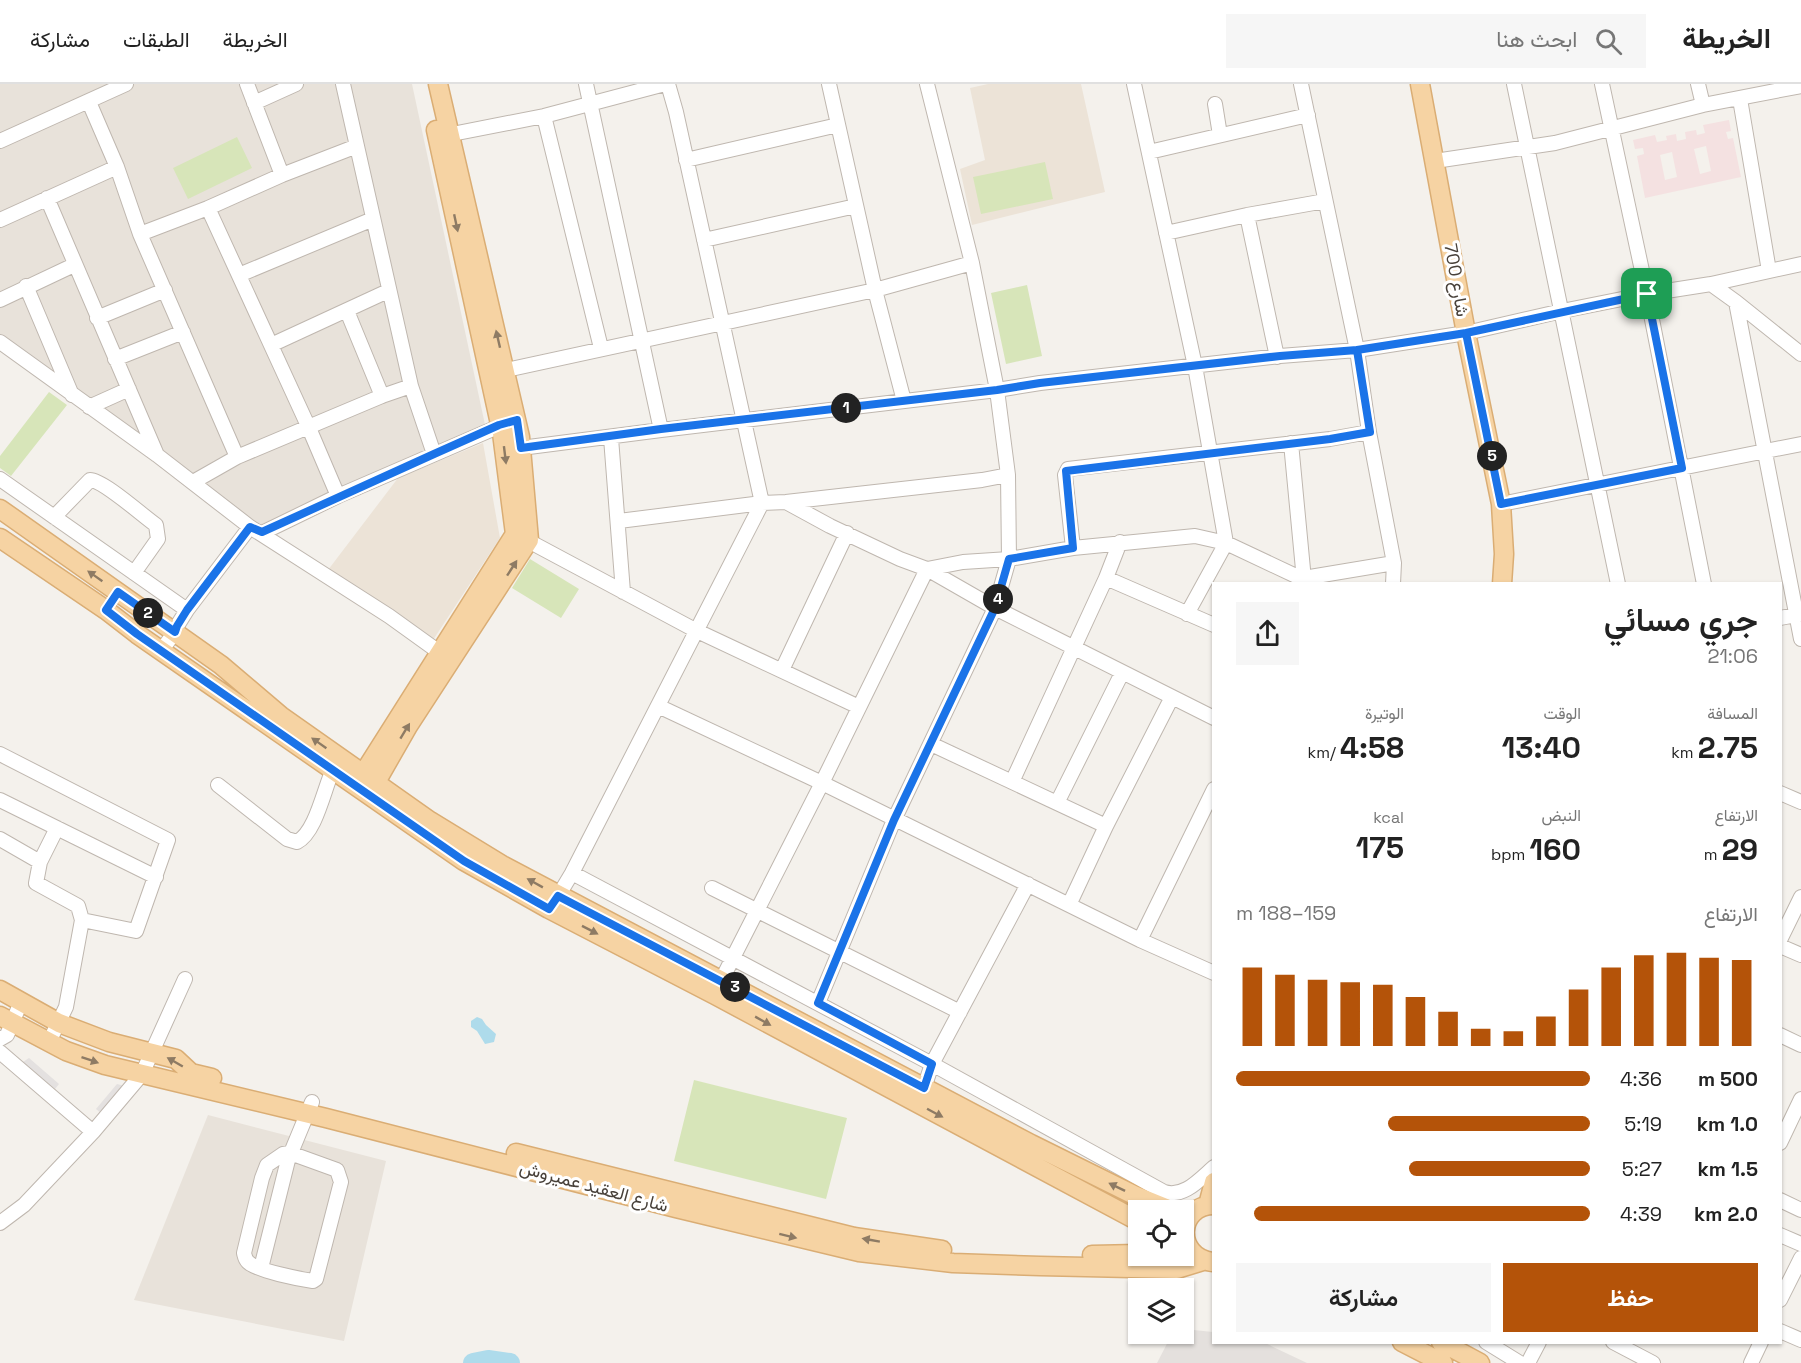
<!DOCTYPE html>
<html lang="ar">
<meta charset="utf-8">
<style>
:root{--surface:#fff;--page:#f6f6f6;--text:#222;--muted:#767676;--line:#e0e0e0;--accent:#b45309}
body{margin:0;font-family:"Space Grotesk",Vazirmatn,sans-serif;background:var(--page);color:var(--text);direction:rtl;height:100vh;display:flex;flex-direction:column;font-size:22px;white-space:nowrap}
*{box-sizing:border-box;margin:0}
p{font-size:20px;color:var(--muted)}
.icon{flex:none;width:33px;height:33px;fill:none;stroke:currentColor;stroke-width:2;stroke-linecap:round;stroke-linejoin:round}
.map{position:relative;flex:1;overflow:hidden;direction:ltr}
.sheet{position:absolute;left:1212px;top:498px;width:570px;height:762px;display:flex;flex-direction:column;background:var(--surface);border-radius:0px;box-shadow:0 2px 4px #0004;direction:rtl}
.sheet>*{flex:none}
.controls{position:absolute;left:1128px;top:1116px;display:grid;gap:12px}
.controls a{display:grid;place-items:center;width:66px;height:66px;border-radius:0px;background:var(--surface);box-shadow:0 2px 4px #0004;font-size:30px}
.pin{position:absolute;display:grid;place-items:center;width:51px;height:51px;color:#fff;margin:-26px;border-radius:12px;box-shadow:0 3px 9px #0006}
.km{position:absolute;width:30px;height:30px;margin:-15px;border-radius:50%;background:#222;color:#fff;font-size:16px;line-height:30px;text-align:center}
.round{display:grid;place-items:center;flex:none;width:63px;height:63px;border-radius:0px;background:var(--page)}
.headline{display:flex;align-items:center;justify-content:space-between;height:102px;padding:0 24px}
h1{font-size:33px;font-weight:600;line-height:45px}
.figures{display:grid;grid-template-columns:repeat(3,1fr);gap:9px;height:102px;padding:6px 24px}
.figures div{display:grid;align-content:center}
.figures b{font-size:30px;font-weight:600}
.figures small{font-size:16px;font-weight:400}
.figures p{font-size:16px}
.chart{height:168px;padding:12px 24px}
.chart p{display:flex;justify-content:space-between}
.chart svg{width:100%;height:108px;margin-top:6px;stroke:var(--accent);stroke-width:6}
.action{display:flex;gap:12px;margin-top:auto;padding:12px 24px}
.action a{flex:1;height:69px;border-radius:0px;background:var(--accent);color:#fff;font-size:24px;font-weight:600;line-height:69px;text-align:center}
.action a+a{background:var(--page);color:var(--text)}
ul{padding:0 24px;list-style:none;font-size:20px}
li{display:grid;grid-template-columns:96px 72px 1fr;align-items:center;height:45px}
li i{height:15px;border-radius:8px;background:var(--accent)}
header{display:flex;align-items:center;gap:36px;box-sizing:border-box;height:84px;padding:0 30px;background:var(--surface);border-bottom:2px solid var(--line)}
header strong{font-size:28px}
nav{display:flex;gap:33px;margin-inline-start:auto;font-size:21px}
.search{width:420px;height:54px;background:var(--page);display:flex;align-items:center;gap:15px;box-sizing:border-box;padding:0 21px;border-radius:0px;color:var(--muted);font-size:22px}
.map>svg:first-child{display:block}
.residential{fill:#e8e2da}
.industrial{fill:#e4e0dd}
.education{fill:#ece3d7}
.medical{fill:#f4e1e1;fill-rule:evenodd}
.green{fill:#d7e5b9}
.parking{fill:#e4e1e0}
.water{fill:#aedbeb}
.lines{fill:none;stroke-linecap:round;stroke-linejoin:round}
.river{stroke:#aedbeb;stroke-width:20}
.minor-casing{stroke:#bfb7af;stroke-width:16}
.major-casing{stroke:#daad74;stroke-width:21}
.minor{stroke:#fff;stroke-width:14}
.major{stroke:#f6d3a3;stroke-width:18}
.oneway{fill:#8e7b64}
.route-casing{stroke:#fff;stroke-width:12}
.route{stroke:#1a73e8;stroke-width:8}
.labels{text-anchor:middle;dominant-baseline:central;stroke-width:6;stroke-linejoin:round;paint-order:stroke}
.street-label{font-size:18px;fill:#48413a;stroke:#fff}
</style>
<header>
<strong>الخريطة</strong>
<div class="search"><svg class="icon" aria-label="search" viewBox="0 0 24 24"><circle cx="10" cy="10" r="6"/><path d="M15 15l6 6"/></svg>ابحث هنا</div>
<nav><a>الخريطة</a><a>الطبقات</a><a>مشاركة</a></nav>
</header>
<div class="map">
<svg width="1801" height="1279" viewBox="0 0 1801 1279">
<rect width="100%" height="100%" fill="#f4f1ec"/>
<!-- residential -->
<path class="residential" d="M 0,0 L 412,0 L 487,350 L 267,447 L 246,438 L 0,260 Z
M 208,1031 L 386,1077 L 344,1257 L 134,1216 Z"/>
<!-- industrial -->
<path class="industrial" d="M 1184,1245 L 1213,1248 L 1214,1258 L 1265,1259 L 1307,1279 L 1157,1279 L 1172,1250 L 1184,1250 Z"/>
<!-- education -->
<path class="education" d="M 988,0 L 1081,0 L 1105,108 L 972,141 L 960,85 L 985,76 L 970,4 Z
M 483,359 L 500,454 L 433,556 L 328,486 L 398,394 Z"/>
<!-- medical -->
<path class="medical" d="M 1729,36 L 1731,47 L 1726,48 L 1728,55 L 1733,54 L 1741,93 L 1645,114 L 1637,72 L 1644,70 L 1643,64 L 1635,65 L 1633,56 L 1655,51 L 1657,58 L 1667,56 L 1666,52 L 1676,50 L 1677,57 L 1686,55 L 1685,48 L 1696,46 L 1697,51 L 1705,49 L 1703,41 ZM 1706,62 L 1711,87 L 1700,90 L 1694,65 ZM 1672,68 L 1677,93 L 1665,96 L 1660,71 Z"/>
<!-- green -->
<path class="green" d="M 237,53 L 252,84 L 188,115 L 173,84 Z
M 1045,78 L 1053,115 L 981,130 L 973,93 Z
M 1027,201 L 1042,272 L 1006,280 L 991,209 Z
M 49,308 L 67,321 L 11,392 L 0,384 L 0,372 Z
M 530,475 L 579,505 L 561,534 L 512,504 Z
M 694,996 L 847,1034 L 826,1115 L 674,1077 Z"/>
<!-- parking -->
<path class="parking" d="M 29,974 L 59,1000 L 55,1005 L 23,978 Z
M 117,1000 L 125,1002 L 102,1030 L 96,1025 Z"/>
<!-- water -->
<path class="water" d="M 477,933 L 482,935 L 486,941 L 496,950 L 494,958 L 485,960 L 477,947 L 471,943 L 471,937 Z"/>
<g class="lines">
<!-- river -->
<path class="river" d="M 473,1279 L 488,1276 L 510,1279"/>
<defs>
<path id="minor" d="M 247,0 L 282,91 L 208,124 L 309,344 L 338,412
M 343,0 L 411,302 L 434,370
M 586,0 L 661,346
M 668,0 L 676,28 L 762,419 L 786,418 L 982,396 L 1008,391
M 829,0 L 875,206 L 904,317
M 1134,0 L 1195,282 L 1226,459 L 1187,530
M 1514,0 L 1618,500
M 1602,0 L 1647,210 L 1704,500
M 1698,0 L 1703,21
M 1740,15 L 1769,187
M 89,18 L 117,83
M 254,19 L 296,0
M 1215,20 L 1220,51
M 544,32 L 601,264
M 442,52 L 544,32 L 665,0
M 0,57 L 126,0
M 1149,68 L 1308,31
M 686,76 L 838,41
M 1435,77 L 1555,59 L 1703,21 L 1801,2
M 282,91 L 357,62
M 47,114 L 157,371
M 1247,131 L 1277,273
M 0,136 L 117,83 L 140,150 L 237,373 L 382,312 L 411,302
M 1166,149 L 1247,131 L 1325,117
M 140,150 L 208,124
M 704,156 L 856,122
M 239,191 L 373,135
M 1711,200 L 1736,218 L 1801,270
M 26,202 L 72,311
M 0,216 L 74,181
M 1736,218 L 1801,555
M 347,227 L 382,312
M 97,234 L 165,206
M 0,258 L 157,371 L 250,443 L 389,532 L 446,573
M 271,261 L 388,207
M 115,275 L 183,248
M 497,288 L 875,206 L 972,179
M 89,323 L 129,305
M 1369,348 L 1394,479 L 1393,500
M 611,354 L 623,508
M 1291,359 L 1304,496
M 521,364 L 661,346 L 997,306 L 1040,299 L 1280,272 L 1357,266 L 1301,0
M 0,395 L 187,526
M 193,398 L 237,373
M 786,418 L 830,442 L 900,475 L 927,485 L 995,524 L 1214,634
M 1501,420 L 1801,360
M 54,433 L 90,396 C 103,396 143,432 156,441 L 158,455 L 134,489
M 619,437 L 762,419
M 262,449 L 338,412 L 509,338
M 521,453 L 695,546 L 859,623
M 1120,458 L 1106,494 L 1214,541
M 1073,464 L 1065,391 L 1068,385 L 1330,355 L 1369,348 L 1357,266 L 1466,249 L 1562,227 L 1647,210 L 1711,200 L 1801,180
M 1304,494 L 1394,479
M 1780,534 L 1801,530
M 161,567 L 175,548 L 177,542 L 187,526 L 250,443
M 782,586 L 847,449
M 658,622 L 822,699 L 1140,856 L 1214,889
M 931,660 L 1106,742
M 0,670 L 168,756 L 136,847 L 82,836 L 78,822 L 36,799 L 40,778 L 57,744
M 1012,698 L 1106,494
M 218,701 L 287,755 L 297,758 C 318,747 325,697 337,677
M 1780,709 L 1801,718
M 0,716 L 156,793
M 1057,719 L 1122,589
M 0,755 L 40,778
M 572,789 L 932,980 L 1164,1108 C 1184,1114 1199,1096 1214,1083
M 712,804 L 960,928
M 554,819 L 572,789 L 762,419
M 1069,821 L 1106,742 L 1172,613
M 1140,856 L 1214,705
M 1780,856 L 1801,813
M 1780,862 L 1801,871
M 717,905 L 822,699 L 927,485 L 963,478 L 1009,475 L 1073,464 L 1195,452 L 1226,459 L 1313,500
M 818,919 L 894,736 L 995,524 L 1009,475 L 1008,391 L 997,306 L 972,179 L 927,0
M 1780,951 L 1801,961
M 0,955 L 7,951 L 21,918
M 49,958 L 66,923 L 82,836
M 0,968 L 93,1048
M 924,1004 L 932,980 L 1028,800
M 1780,1059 L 1801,1015
M 290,1069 L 337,1086 L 341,1098 L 316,1195 L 313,1197 C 300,1195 257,1187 248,1178 C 245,1175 245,1173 244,1169 L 262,1094 L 267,1081 L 283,1070 Z
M 1780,1116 L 1801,1126
M 0,1139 L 24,1121 L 93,1048 L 142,990 L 185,895
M 1780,1151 L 1801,1160
M 261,1184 L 288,1076 L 312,1018
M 1780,1216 L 1801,1174
M 1780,1247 L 1801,1256
M 1486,1258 L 1520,1279
M 1613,1258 L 1653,1279
M 1528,1279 L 1539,1258
M 1751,1279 L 1761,1258"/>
<path id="major" d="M 1420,0 L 1466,249 L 1501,420 L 1504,470 L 1502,500
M 0,425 L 221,581 L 281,632 L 430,737 L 502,781 L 1031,1060 L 1134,1111 L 1171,1126
M 0,454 L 106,526 L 137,550 L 464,777 L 549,825 L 715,911 L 1138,1137
M 363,690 L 515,450 L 502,349 L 436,46
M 376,698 L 408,642 L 529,456 L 520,353 L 438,0
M 0,906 L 59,939 L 109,958 L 176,975 L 191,989 L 212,994
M 0,932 L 66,967 L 105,981 L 326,1034 L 676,1124 L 859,1168 L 953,1179 L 1040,1182 L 1177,1185 L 1203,1177
M 516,1069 L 854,1153 L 942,1166
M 1208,1121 L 1214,1098
M 1092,1171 L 1138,1170
M 1212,1178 C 1174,1172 1177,1121 1214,1121
M 1402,1258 L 1443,1279
M 1441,1258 L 1480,1279"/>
</defs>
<!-- minor casing -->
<use href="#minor" class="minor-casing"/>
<!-- major casing -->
<use href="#major" class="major-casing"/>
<!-- minor -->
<use href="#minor" class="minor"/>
<!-- major -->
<use href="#major" class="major"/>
</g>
<!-- one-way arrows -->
<defs><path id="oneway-solid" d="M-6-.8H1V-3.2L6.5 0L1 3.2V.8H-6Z" transform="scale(1.5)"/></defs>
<g class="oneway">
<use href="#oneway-solid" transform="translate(456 139) rotate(78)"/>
<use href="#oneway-solid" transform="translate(498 255) rotate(-103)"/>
<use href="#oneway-solid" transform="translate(505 371) rotate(83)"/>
<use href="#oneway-solid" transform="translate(512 484) rotate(-57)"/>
<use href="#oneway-solid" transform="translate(95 492) rotate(-145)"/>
<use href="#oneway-solid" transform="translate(405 647) rotate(-59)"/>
<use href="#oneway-solid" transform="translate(319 659) rotate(-145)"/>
<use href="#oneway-solid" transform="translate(535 799) rotate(-151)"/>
<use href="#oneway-solid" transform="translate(590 846) rotate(27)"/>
<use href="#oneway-solid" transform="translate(763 937) rotate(29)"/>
<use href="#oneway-solid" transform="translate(90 976) rotate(19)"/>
<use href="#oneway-solid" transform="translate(175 978) rotate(-150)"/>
<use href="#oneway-solid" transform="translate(935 1029) rotate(28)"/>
<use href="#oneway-solid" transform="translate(1117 1103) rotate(-154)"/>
<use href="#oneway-solid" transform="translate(788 1152) rotate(14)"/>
<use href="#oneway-solid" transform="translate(871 1156) rotate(-170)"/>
</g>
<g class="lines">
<defs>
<path id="route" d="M 1647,210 L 1466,249 L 1357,266 L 1280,272 L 1040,299 L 997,306 L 661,345 L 521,364 L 517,336 L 499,341 L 434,370 L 262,448 L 250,443 L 187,526 L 177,542 L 175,548 L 118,508 L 106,526 L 137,550 L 464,777 L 549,825 L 558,812 L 924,1004 L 932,980 L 818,919 L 894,736 L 995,524 L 1009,475 L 1073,464 L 1066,387 L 1330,355 L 1370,348 L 1357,266 L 1466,249 L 1501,420 L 1682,384 L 1647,210"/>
</defs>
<!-- route casing -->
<use href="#route" class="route-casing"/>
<!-- route -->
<use href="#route" class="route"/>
</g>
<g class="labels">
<!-- street labels -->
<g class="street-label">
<text transform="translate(1457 196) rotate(80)">شارع 700</text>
<text transform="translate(594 1102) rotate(15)">شارع العقيد عميروش</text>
</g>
</g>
</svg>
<div class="controls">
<a><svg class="icon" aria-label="locate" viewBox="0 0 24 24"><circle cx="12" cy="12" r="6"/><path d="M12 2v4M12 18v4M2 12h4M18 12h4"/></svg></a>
<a><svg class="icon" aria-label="layers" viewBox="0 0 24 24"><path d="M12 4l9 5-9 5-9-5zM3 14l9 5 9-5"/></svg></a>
</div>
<div class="pin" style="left:1647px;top:210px;background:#1e9e55"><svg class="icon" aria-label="arrive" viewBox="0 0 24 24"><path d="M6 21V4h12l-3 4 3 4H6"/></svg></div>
<b class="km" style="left:846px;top:324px">1</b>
<b class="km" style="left:148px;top:529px">2</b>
<b class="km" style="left:735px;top:903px">3</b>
<b class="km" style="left:998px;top:515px">4</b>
<b class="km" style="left:1492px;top:372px">5</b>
<section class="sheet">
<div class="headline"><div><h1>جري مسائي</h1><p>21:06</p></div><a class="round"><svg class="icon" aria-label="share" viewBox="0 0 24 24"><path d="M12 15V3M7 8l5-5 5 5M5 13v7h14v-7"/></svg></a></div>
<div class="figures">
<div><p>المسافة</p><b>2.75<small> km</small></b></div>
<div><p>الوقت</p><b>13:40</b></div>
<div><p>الوتيرة</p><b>4:58<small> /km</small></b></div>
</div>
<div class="figures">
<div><p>الارتفاع</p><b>29<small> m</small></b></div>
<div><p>النبض</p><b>160<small> bpm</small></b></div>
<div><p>kcal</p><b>175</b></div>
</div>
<div class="chart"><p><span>الارتفاع</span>159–188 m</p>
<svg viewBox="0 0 160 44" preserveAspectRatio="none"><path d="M5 44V12M15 44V15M25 44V17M35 44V18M45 44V19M55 44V24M65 44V30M75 44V37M85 44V38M95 44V32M105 44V21M115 44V12M125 44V7M135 44V6M145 44V8M155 44V9"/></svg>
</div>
<ul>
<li><b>500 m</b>4:36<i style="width:100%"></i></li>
<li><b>1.0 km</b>5:19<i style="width:57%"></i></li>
<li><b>1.5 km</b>5:27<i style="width:51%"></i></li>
<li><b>2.0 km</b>4:39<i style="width:95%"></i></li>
</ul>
<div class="action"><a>حفظ</a><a>مشاركة</a></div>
</section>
</div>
